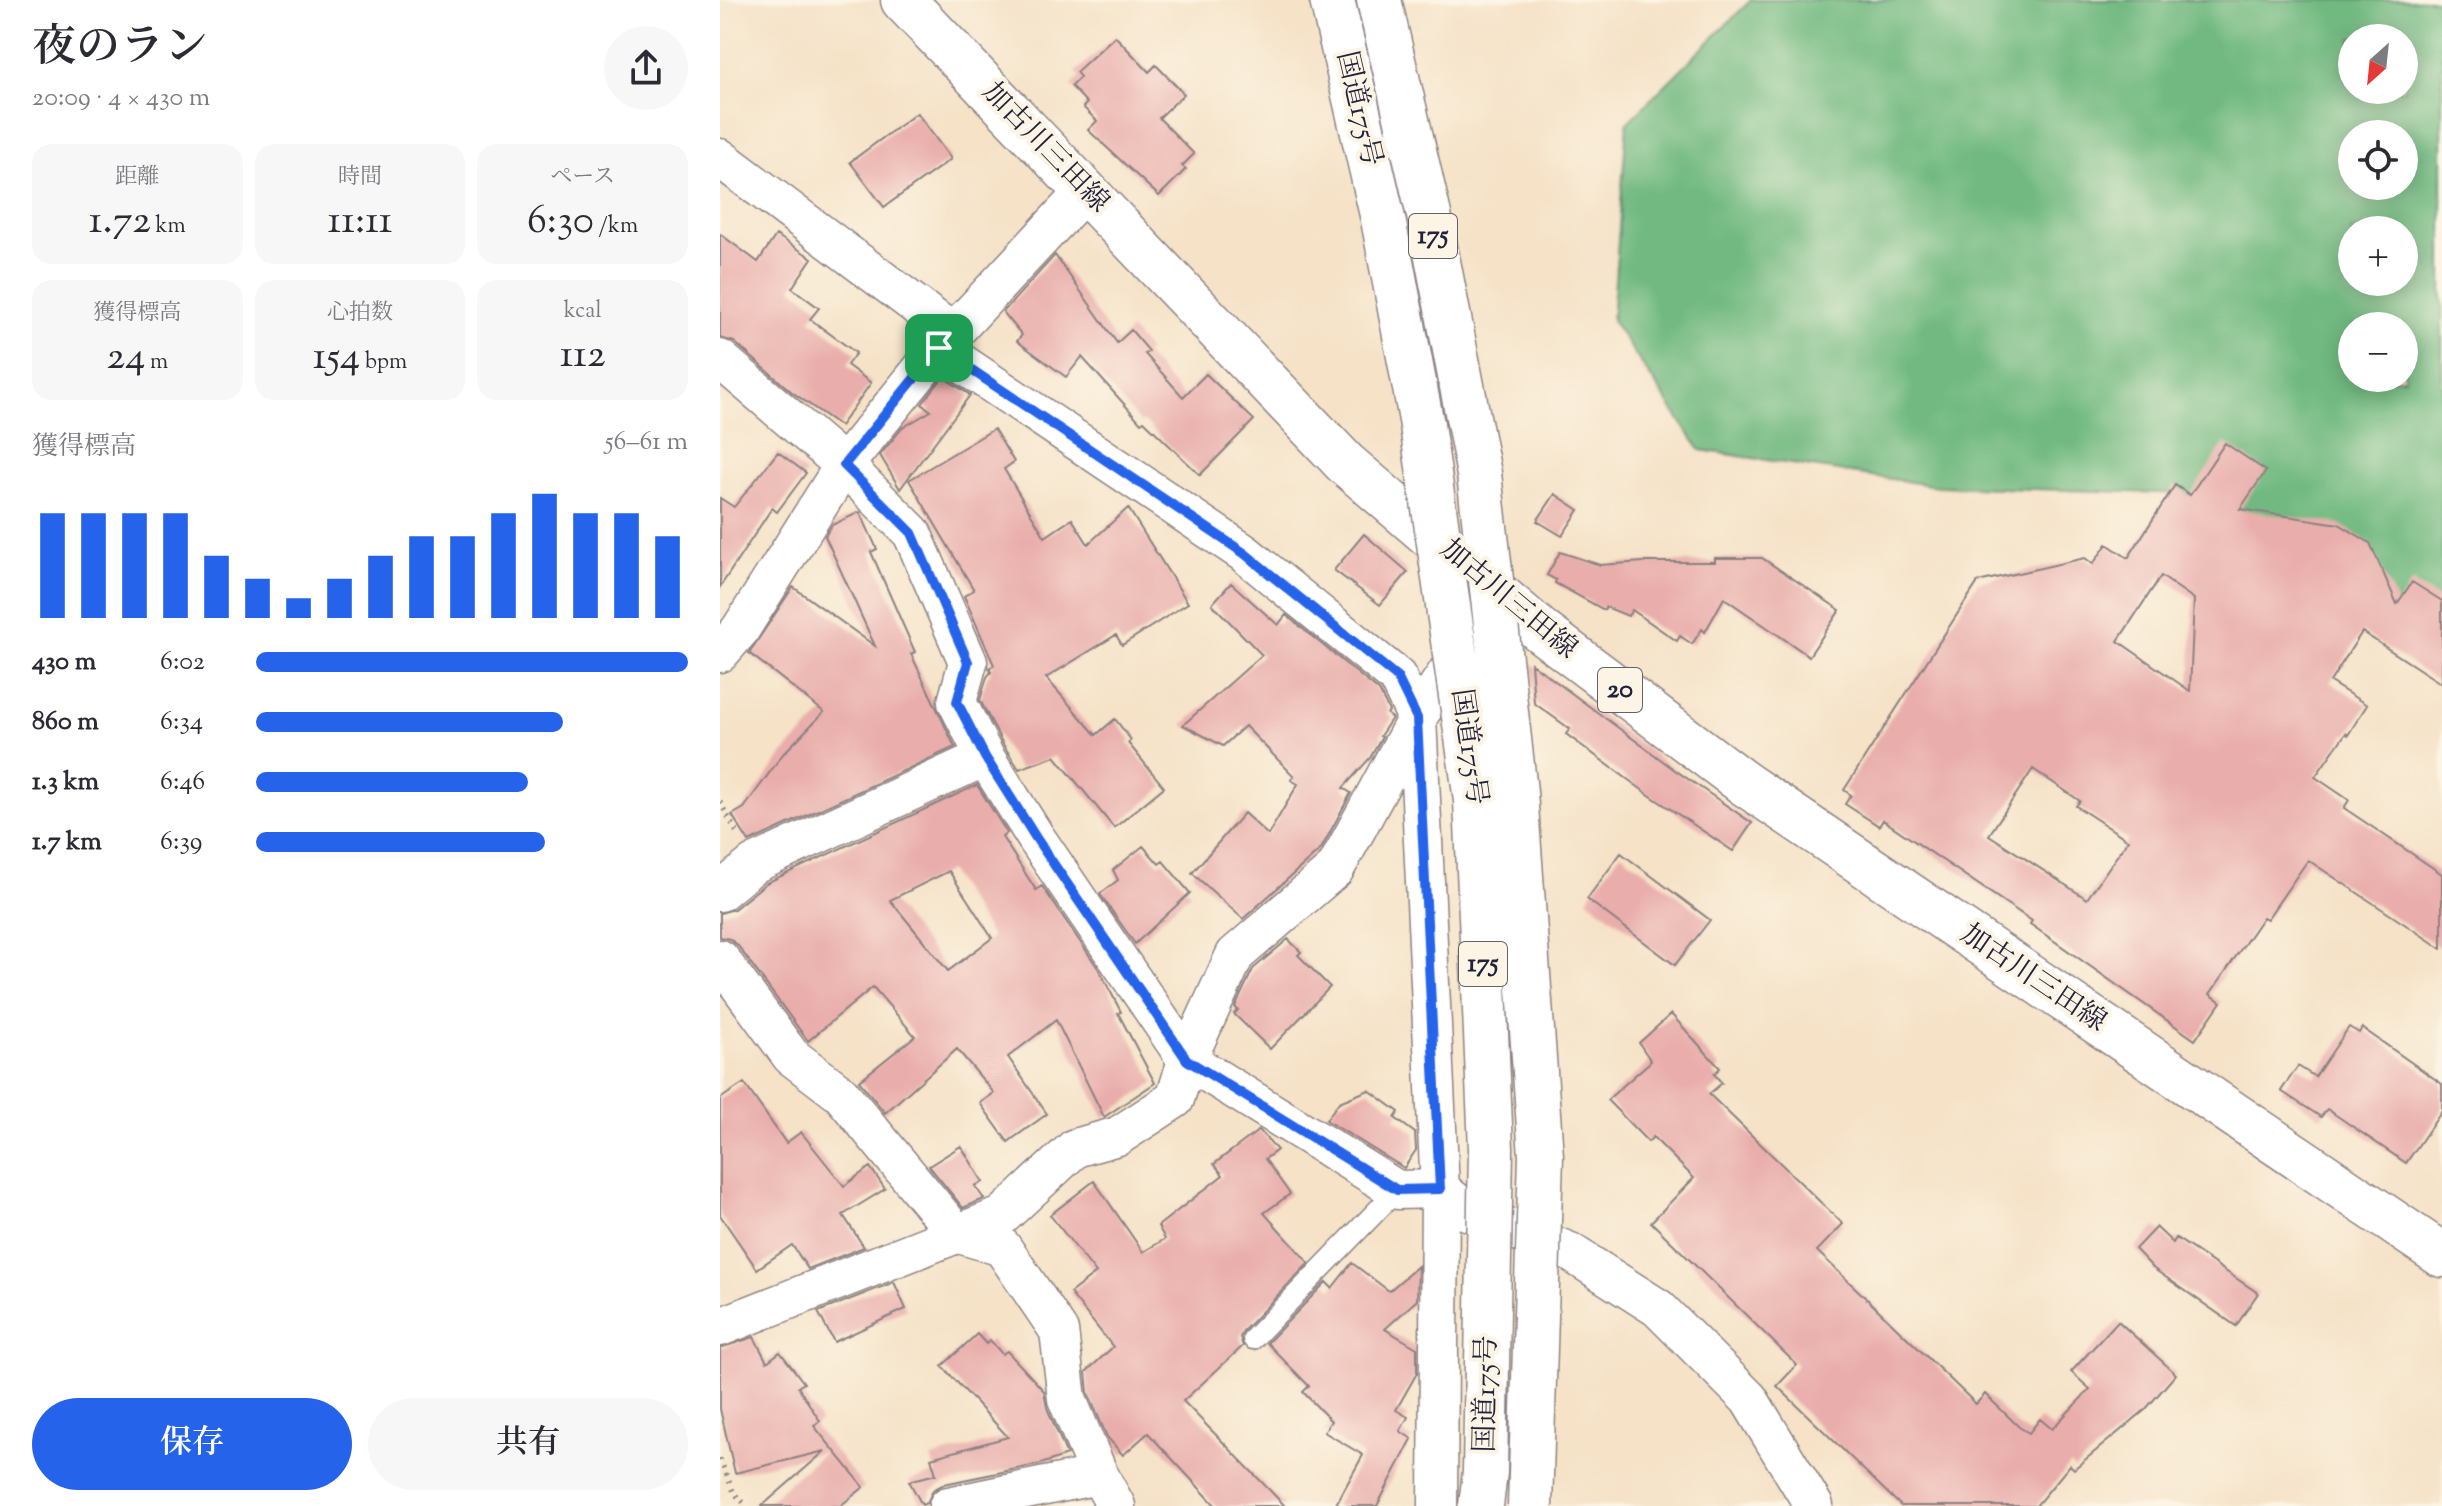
<!DOCTYPE html>
<html lang="ja">
<meta charset="utf-8">
<style>
:root{--surface:#fff;--page:#f7f7f7;--text:#2b2b33;--muted:#7c7c81;--accent:#2563eb}
body{margin:0;font-family:"Sorts Mill Goudy","Noto Serif JP",serif;background:var(--page);color:var(--text);height:100vh;display:flex;flex-direction:column;font-size:30px;white-space:nowrap}
*{box-sizing:border-box;margin:0}
p{font-size:26px;color:var(--muted)}
.icon{flex:none;width:44px;height:44px;fill:none;stroke:currentColor;stroke-width:2;stroke-linecap:round;stroke-linejoin:round}
.map{position:relative;flex:1;overflow:hidden}
.sheet{display:flex;flex-direction:column;background:var(--surface);width:720px}
.sheet>*{flex:none}
.needle{width:52px;rotate:207deg}
.fabs{position:absolute;left:1618px;top:24px;display:grid;gap:16px}
.fabs a{display:grid;place-items:center;width:80px;height:80px;border-radius:50%;background:var(--surface);box-shadow:0 4px 20px #0003;font-size:40px}
.pin{position:absolute;display:grid;place-items:center;width:68px;height:68px;color:#fff;margin:-34px;border-radius:16px;box-shadow:0 4px 12px #0006}
.round{display:grid;place-items:center;flex:none;width:84px;height:84px;border-radius:42px;background:var(--page)}
.headline{display:flex;align-items:center;justify-content:space-between;height:136px;padding:0 32px}
h1{font-size:44px;font-weight:600;line-height:60px}
.stats{display:grid;grid-template-columns:repeat(3,1fr);gap:12px;height:136px;padding:8px 32px}
.stats div{display:grid;align-content:center;border-radius:20px;background:var(--page);text-align:center}
.stats b{font-size:40px;font-weight:600}
.stats small{font-size:22px;font-weight:400}
.stats p{font-size:22px}
.chart{height:224px;padding:16px 32px}
.chart p{display:flex;justify-content:space-between}
.chart svg{width:100%;height:144px;margin-top:8px;stroke:var(--accent);stroke-width:6}
.action{display:flex;gap:16px;margin-top:auto;padding:16px 32px}
.action a{flex:1;height:92px;border-radius:48px;background:var(--accent);color:#fff;font-size:32px;font-weight:600;line-height:92px;text-align:center}
.action a+a{background:var(--page);color:var(--text)}
ul{padding:0 32px;list-style:none;font-size:26px}
li{display:grid;grid-template-columns:128px 96px 1fr;align-items:center;height:60px}
li i{height:20px;border-radius:10px;background:var(--accent)}
main{display:flex;flex:1;min-height:0}
.map>svg:first-child{display:block}
.forest{fill:#71b980;stroke:#4a6e5e;stroke-width:2;fill-rule:evenodd}
.building{fill:#e9adab;fill-rule:evenodd}
.lines{fill:none;stroke-linecap:round;stroke-linejoin:round}
.lane-casing{stroke:#8c8281;stroke-width:23}
.street-casing{stroke:#8c8281;stroke-width:41}
.primary-casing{stroke:#8c8281;stroke-width:47}
.highway-casing{stroke:#8c8281;stroke-width:47}
.path{stroke:#8c8281;stroke-width:5;stroke-dasharray:2 6;stroke-linecap:butt}
.lane{stroke:#fff;stroke-width:20}
.street{stroke:#fff;stroke-width:38}
.primary{stroke:#fff;stroke-width:44}
.highway{stroke:#fff;stroke-width:44}
.highway-bridge-casing{stroke:#8c8281;stroke-width:47;stroke-linecap:butt}
.highway-bridge{stroke:#fff;stroke-width:44}
.route-casing{stroke:#fff;stroke-width:16}
.route{stroke:#2563eb;stroke-width:10}
.labels{text-anchor:middle;dominant-baseline:central;stroke-width:8;stroke-linejoin:round;paint-order:stroke}
.shield{fill:#fcf5e5;stroke:#63616e;stroke-width:2}
.shield-label{font-size:26px;font-weight:bold;fill:#22223b}
.street-label{font-size:28px;fill:#22223b;stroke:#fcf5e5}
</style>
<main>
<section class="sheet">
<div class="headline"><div><h1>夜のラン</h1><p>20:09 · 4 × 430 m</p></div><a class="round"><svg class="icon" aria-label="share" viewBox="0 0 24 24"><path d="M12 15V3M7 8l5-5 5 5M5 13v7h14v-7"/></svg></a></div>
<div class="stats">
<div><p>距離</p><b>1.72<small> km</small></b></div>
<div><p>時間</p><b>11:11</b></div>
<div><p>ペース</p><b>6:30<small> /km</small></b></div>
</div>
<div class="stats">
<div><p>獲得標高</p><b>24<small> m</small></b></div>
<div><p>心拍数</p><b>154<small> bpm</small></b></div>
<div><p>kcal</p><b>112</b></div>
</div>
<div class="chart"><p><span>獲得標高</span>56–61 m</p>
<svg viewBox="0 0 160 44" preserveAspectRatio="none"><path d="M5 44V12M15 44V12M25 44V12M35 44V12M45 44V25M55 44V32M65 44V38M75 44V32M85 44V25M95 44V19M105 44V19M115 44V12M125 44V6M135 44V12M145 44V12M155 44V19"/></svg>
</div>
<ul>
<li><b>430 m</b>6:02<i style="width:100%"></i></li>
<li><b>860 m</b>6:34<i style="width:71%"></i></li>
<li><b>1.3 km</b>6:46<i style="width:63%"></i></li>
<li><b>1.7 km</b>6:39<i style="width:67%"></i></li>
</ul>
<div class="action"><a>保存</a><a>共有</a></div>
</section>
<div class="map">
<svg width="1722" height="1506" viewBox="0 0 1722 1506">
<rect width="100%" height="100%" fill="#fcf5e5"/>
<filter id="ink" filterUnits="userSpaceOnUse"><feTurbulence type="fractalNoise" baseFrequency=".0125" numOctaves="2"/><feDisplacementMap in="SourceGraphic" scale="16" xChannelSelector="R" yChannelSelector="G"/><feConvolveMatrix kernelMatrix="1 2 1 2 8 2 1 2 1" color-interpolation-filters="sRGB"/></filter>
<filter id="wash" filterUnits="userSpaceOnUse"><feTurbulence type="fractalNoise" baseFrequency=".006" numOctaves="4" result="noise"/><feDisplacementMap in="SourceGraphic" scale="32" xChannelSelector="R" yChannelSelector="G"/><feGaussianBlur stdDeviation="1.8" result="paint"/><feColorMatrix in="noise" values="0 0 0 0 0 0 0 0 0 0 0 0 0 0 0 0 0 1.4 0 .05"/><feComposite in="paint" operator="in"/></filter>
<g filter="url(#wash)">
<rect width="100%" height="100%" fill="#f5e2c7"/>
<!-- forest -->
<path class="forest" d="M 1031,0 L 1722,0 L 1722,651 L 1502,495 L 1217,486 L 980,450 L 892,320 L 907,123 ZM 1632,38 L 1684,38 L 1684,90 L 1632,90 ZM 1632,134 L 1684,134 L 1684,186 L 1632,186 ZM 1632,230 L 1684,230 L 1684,282 L 1632,282 ZM 1632,326 L 1684,326 L 1684,378 L 1632,378 Z"/>
<g id="blocks">
<!-- building -->
<path class="building" d="M 395,36 L 429,72 L 436,65 L 464,94 L 439,118 L 474,154 L 462,166 L 466,169 L 439,196 L 368,130 L 377,121 L 363,107 L 367,103 L 351,86 L 360,77 L 356,72 Z
M 197,113 L 231,159 L 164,207 L 130,162 Z
M 0,234 L 38,262 L 56,235 L 92,258 L 72,288 L 99,308 L 90,319 L 136,353 L 127,365 L 151,383 L 120,426 L 72,392 L 14,342 L 0,338 Z
M 335,255 L 397,343 L 411,330 L 429,351 L 425,354 L 463,397 L 486,374 L 534,420 L 480,475 L 424,421 L 421,423 L 362,357 L 346,377 L 297,341 L 302,335 L 283,312 Z
M 223,377 L 250,395 L 180,489 L 160,455 L 182,428 L 211,411 L 202,404 Z
M 274,429 L 294,462 L 284,469 L 325,537 L 352,519 L 368,544 L 408,508 L 468,603 L 402,645 L 396,635 L 326,678 L 376,735 L 395,719 L 411,740 L 408,743 L 444,787 L 394,828 L 335,756 L 299,769 L 284,746 L 260,700 L 267,677 L 271,672 L 269,668 L 274,665 L 244,596 L 254,590 L 189,480 Z
M 1505,443 L 1546,471 L 1520,509 L 1619,524 L 1650,543 L 1677,604 L 1692,582 L 1722,601 L 1722,684 L 1642,632 L 1610,682 L 1647,705 L 1628,735 L 1626,733 L 1595,777 L 1629,800 L 1624,808 L 1722,874 L 1722,949 L 1588,860 L 1547,919 L 1543,917 L 1490,994 L 1501,1002 L 1475,1040 L 1310,924 L 1312,921 L 1163,820 L 1159,826 L 1125,804 L 1131,795 L 1124,790 L 1258,582 L 1365,558 L 1373,564 L 1387,544 L 1408,558 L 1455,485 L 1470,495 ZM 1441,576 L 1474,599 L 1470,691 L 1398,641 ZM 1313,769 L 1360,801 L 1356,806 L 1408,840 L 1367,899 L 1269,835 Z
M 58,452 L 86,473 L 57,512 L 52,508 L 0,587 L 0,498 L 14,507 Z
M 835,494 L 859,510 L 842,536 L 817,521 Z
M 140,512 L 157,549 L 151,552 L 195,652 L 191,654 L 235,747 L 29,842 L 12,815 L 24,808 L 63,754 L 104,712 L 29,653 L 73,587 L 155,646 L 105,536 L 112,525 Z
M 644,534 L 688,572 L 660,605 L 614,570 Z
M 840,552 L 880,565 L 924,562 L 995,562 L 995,558 L 1042,558 L 1120,610 L 1089,656 L 1004,598 L 985,632 L 982,629 L 972,644 L 960,636 L 957,641 L 912,610 L 908,616 L 886,607 L 884,610 L 835,583 L 836,580 L 827,575 Z
M 511,583 L 558,625 L 566,615 L 659,691 L 669,711 L 667,714 L 672,718 L 660,736 L 662,737 L 650,758 L 623,788 L 631,793 L 601,849 L 523,919 L 472,873 L 524,813 L 548,835 L 578,784 L 571,780 L 574,776 L 525,726 L 503,746 L 463,725 L 542,655 L 492,604 Z
M 811,663 L 955,770 L 1032,823 L 1013,851 L 925,792 L 846,734 L 850,729 L 814,703 Z
M 257,785 L 287,833 L 282,837 L 316,890 L 322,886 L 380,971 L 401,1012 L 398,1013 L 435,1083 L 384,1117 L 336,1020 L 288,1057 L 327,1114 L 288,1142 L 260,1103 L 274,1093 L 237,1049 L 165,1113 L 139,1081 L 195,1036 L 153,987 L 88,1041 L 18,946 L 10,939 L 0,937 L 0,913 L 14,909 L 46,883 ZM 229,871 L 272,938 L 228,971 L 170,900 Z
M 423,846 L 439,864 L 443,861 L 470,893 L 415,944 L 380,894 L 398,880 L 393,870 Z
M 901,853 L 990,920 L 955,965 L 867,899 Z
M 568,939 L 581,952 L 578,955 L 610,987 L 550,1049 L 514,1014 L 518,1010 L 515,1007 L 533,969 Z
M 951,1014 L 1000,1068 L 994,1074 L 1002,1083 L 989,1094 L 1123,1224 L 1097,1251 L 1256,1404 L 1265,1394 L 1299,1427 L 1309,1433 L 1320,1419 L 1332,1429 L 1370,1389 L 1351,1372 L 1398,1321 L 1456,1374 L 1425,1410 L 1354,1469 L 1350,1465 L 1316,1506 L 1181,1506 L 1057,1386 L 1077,1365 L 931,1222 L 974,1178 L 933,1137 L 928,1142 L 887,1100 L 931,1061 L 919,1043 Z
M 1629,1027 L 1639,1033 L 1642,1028 L 1722,1084 L 1722,1111 L 1686,1163 L 1607,1109 L 1601,1117 L 1561,1091 L 1578,1066 L 1595,1077 Z
M 24,1083 L 66,1143 L 81,1132 L 124,1186 L 150,1167 L 165,1189 L 123,1215 L 144,1247 L 88,1269 L 72,1245 L 37,1269 L 0,1215 L 0,1099 Z
M 649,1090 L 679,1112 L 675,1118 L 695,1133 L 696,1150 L 684,1168 L 606,1120 L 619,1102 Z
M 539,1130 L 557,1150 L 545,1159 L 570,1194 L 544,1213 L 589,1263 L 524,1330 L 520,1337 L 523,1346 L 463,1401 L 565,1506 L 496,1506 L 428,1433 L 403,1455 L 387,1437 L 368,1393 L 366,1372 L 393,1347 L 350,1293 L 376,1273 L 330,1215 L 374,1181 L 423,1252 L 445,1239 L 438,1226 L 503,1175 L 494,1164 Z
M 241,1146 L 263,1182 L 255,1186 L 264,1199 L 243,1208 L 209,1166 Z
M 1436,1227 L 1453,1243 L 1456,1238 L 1538,1293 L 1516,1326 L 1434,1269 L 1415,1249 Z
M 632,1263 L 669,1291 L 698,1266 L 697,1300 L 665,1329 L 697,1348 L 697,1373 L 676,1410 L 688,1417 L 680,1431 L 692,1439 L 657,1506 L 615,1506 L 643,1455 L 604,1432 L 611,1421 L 583,1392 L 589,1386 L 547,1343 L 606,1282 L 612,1288 Z
M 174,1282 L 186,1309 L 114,1342 L 98,1312 Z
M 257,1334 L 266,1344 L 270,1340 L 282,1354 L 287,1351 L 324,1391 L 327,1408 L 347,1455 L 321,1464 L 224,1484 L 213,1490 L 207,1503 L 202,1505 L 189,1481 L 216,1474 L 211,1458 L 288,1437 L 222,1366 Z
M 34,1337 L 47,1362 L 60,1352 L 84,1383 L 78,1387 L 100,1421 L 94,1426 L 144,1487 L 120,1506 L 42,1506 L 105,1451 L 15,1473 L 0,1409 L 0,1348 Z"/>
</g>
</g>
<g filter="url(#ink)">
<use href="#blocks" fill-opacity="0" stroke="#8c8281" stroke-width="2"/>
<g class="lines">
<defs>
<path id="lane" d="M 533,1339 L 677,1190"/>
<path id="street" d="M 0,158 L 233,333
M 219,348 L 524,553 L 677,677 L 697,718 L 720,1189 L 718,1506
M 0,359 L 124,465 L 192,533 L 248,662 L 237,702 L 265,757 L 316,838 L 467,1060 L 677,1190 L 720,1189 L 747,1211 L 850,1252 L 938,1308 L 1029,1399 L 1094,1506
M 0,653 L 20,630 L 124,465 L 219,348 L 366,190
M 0,892 L 34,864 L 265,757
M 0,959 L 71,1056 L 121,1094 L 236,1233 L 282,1247 L 339,1331 L 347,1399 L 379,1475 L 396,1506
M 0,1327 L 282,1216 L 355,1148 L 398,1136 L 455,1099 L 467,1060 L 515,955 L 615,869 L 697,718 L 746,644
M 228,1506 L 379,1475"/>
<path id="primary" d="M 183,0 L 625,463 L 821,631 L 1025,784 L 1722,1255"/>
<path id="highway" d="M 612,0 L 663,219 L 702,425
M 659,0 L 709,215 L 759,474"/>
</defs>
<!-- lane casing -->
<use href="#lane" class="lane-casing"/>
<!-- street casing -->
<use href="#street" class="street-casing"/>
<!-- primary casing -->
<use href="#primary" class="primary-casing"/>
<!-- highway casing -->
<use href="#highway" class="highway-casing"/>
<!-- path -->
<path class="path" d="M 0,802 L 17,833
M 0,1459 L 14,1493 L 27,1506"/>
<!-- lane -->
<use href="#lane" class="lane"/>
<!-- street -->
<use href="#street" class="street"/>
<!-- primary -->
<use href="#primary" class="primary"/>
<!-- highway -->
<use href="#highway" class="highway"/>
<defs>
<path id="highway-bridge" d="M 702,425 L 756,800 L 771,1149 L 765,1472 L 761,1506
M 759,474 L 795,792 L 821,1156 L 810,1506"/>
</defs>
<!-- highway-bridge casing -->
<use href="#highway-bridge" class="highway-bridge-casing"/>
<!-- highway-bridge -->
<use href="#highway-bridge" class="highway-bridge"/>
</g>
</g>
<g class="lines" filter="url(#ink)">
<defs>
<path id="route" d="M 219,348 L 524,553 L 677,677 L 697,718 L 720,1189 L 677,1190 L 467,1060 L 316,838 L 265,757 L 237,702 L 248,662 L 192,533 L 124,465 Z"/>
</defs>
<!-- route casing -->
<use href="#route" class="route-casing"/>
<!-- route -->
<use href="#route" class="route"/>
</g>
<g class="labels">
<!-- shield labels -->
<g class="shield">
<rect x="689" y="214" width="48" height="44" rx="6"/>
<rect x="878" y="668" width="44" height="44" rx="6"/>
<rect x="739" y="942" width="48" height="44" rx="6"/>
</g>
<g class="shield-label">
<text x="713" y="236">175</text>
<text x="900" y="690">20</text>
<text x="763" y="964">175</text>
</g>
<!-- street labels -->
<g class="street-label">
<text transform="translate(638 109) rotate(77)">国道175号</text>
<text transform="translate(325 148) rotate(46)">加古川三田線</text>
<text transform="translate(788 600) rotate(40)">加古川三田線</text>
<text transform="translate(748 747) rotate(82)">国道175号</text>
<text transform="translate(1313 979) rotate(34)">加古川三田線</text>
<text transform="translate(767 1394) rotate(-89)">国道175号</text>
</g>
</g>
</svg>
<div class="fabs">
<a><svg class="needle" viewBox="-14 -14 28 28"><path d="M0-13l5 13h-10z" fill="#e53935"/><path d="M0 13l5-13h-10z" fill="#7c7c81"/></svg></a>
<a><svg class="icon" aria-label="locate" viewBox="0 0 24 24"><circle cx="12" cy="12" r="6"/><path d="M12 2v4M12 18v4M2 12h4M18 12h4"/></svg></a>
<a>+</a>
<a>−</a>
</div>
<div class="pin" style="left:219px;top:348px;background:#1e9e55"><svg class="icon" aria-label="arrive" viewBox="0 0 24 24"><path d="M6 21V4h12l-3 4 3 4H6"/></svg></div>
</div>
</main>
